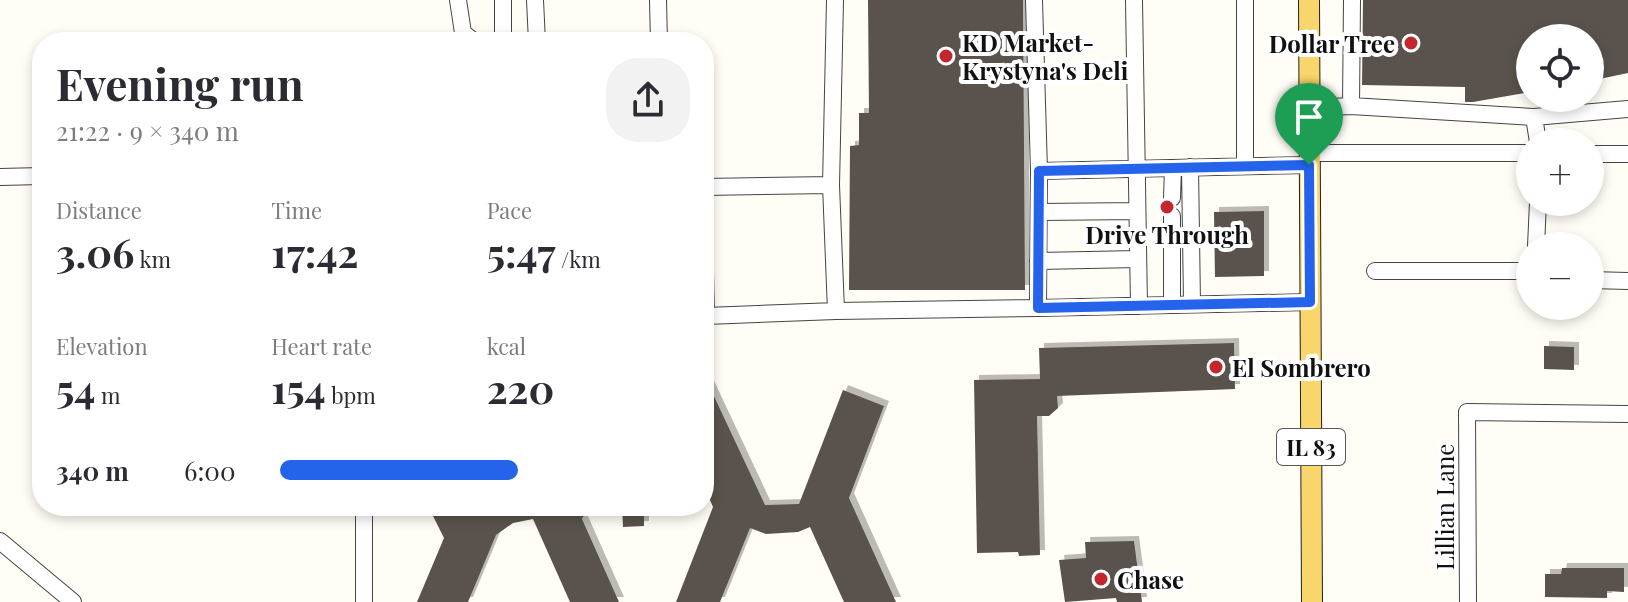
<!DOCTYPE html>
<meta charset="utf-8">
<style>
:root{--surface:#fff;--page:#f2f2f3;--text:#2b2b33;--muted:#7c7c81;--accent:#2563eb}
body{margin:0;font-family:"Playfair Display",serif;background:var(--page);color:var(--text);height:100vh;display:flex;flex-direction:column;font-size:30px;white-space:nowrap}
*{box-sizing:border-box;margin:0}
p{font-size:26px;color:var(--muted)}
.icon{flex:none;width:44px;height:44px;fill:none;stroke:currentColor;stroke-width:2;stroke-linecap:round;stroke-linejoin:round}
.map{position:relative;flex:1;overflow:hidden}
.side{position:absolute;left:32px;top:32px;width:682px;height:484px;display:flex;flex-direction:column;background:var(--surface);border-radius:32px;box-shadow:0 4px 12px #0003}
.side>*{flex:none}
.fabs{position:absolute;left:1516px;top:24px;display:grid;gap:16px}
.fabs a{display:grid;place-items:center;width:88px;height:88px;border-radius:50%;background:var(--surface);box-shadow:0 4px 12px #0003;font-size:40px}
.pin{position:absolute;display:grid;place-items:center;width:68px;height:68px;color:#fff;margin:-82px -34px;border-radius:50% 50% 50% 0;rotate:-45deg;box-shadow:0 0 8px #0007}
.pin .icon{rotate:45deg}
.round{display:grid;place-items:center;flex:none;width:84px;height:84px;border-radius:32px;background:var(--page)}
.headline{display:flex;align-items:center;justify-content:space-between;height:136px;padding:0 24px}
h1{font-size:44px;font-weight:700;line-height:60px}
.metrics{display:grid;grid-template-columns:repeat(3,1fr);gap:12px;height:136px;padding:8px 24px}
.metrics div{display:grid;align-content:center}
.metrics b{font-size:40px;font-weight:700}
.metrics small{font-size:22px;font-weight:400}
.metrics p{font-size:22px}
ul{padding:0 24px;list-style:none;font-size:26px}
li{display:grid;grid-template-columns:128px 96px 1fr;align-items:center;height:60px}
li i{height:20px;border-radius:10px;background:var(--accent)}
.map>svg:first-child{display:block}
.building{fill:#5a524d;filter:url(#shadow)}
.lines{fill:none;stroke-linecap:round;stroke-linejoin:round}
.minor-casing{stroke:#444;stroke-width:18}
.major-casing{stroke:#222;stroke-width:22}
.minor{stroke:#fff;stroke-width:16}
.major{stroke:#f9d66b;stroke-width:20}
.route-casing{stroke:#fff;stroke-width:16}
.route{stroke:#2563eb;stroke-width:10}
.poi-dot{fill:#c4262e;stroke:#fff;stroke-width:3}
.labels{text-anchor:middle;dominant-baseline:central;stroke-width:8;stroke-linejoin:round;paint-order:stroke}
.shield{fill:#fff;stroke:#585858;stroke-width:2}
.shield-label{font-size:22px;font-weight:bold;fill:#111}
.poi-label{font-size:24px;font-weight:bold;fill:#111;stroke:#fff;text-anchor:start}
.street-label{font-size:24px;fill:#111;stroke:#fff}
</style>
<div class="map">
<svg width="1628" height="602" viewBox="0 0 1628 602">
<defs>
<filter id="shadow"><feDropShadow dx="5" dy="-5" stdDeviation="0" flood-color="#0004"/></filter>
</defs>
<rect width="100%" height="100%" fill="#fffdf5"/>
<!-- building -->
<path class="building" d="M 868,0 L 1023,0 L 1025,290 L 849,290 L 850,146 L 859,145 L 859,113 L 869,113 Z
M 1363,0 L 1628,0 L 1628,73 L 1590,81 L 1590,38 L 1530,38 L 1530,92 L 1473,102 L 1465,102 L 1465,87 L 1362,85 Z
M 1264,211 L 1264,276 L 1215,277 L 1214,212 Z
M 1234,343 L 1235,389 L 1057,396 L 1058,408 L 1049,416 L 1037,416 L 1040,555 L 1019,556 L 1018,552 L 977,553 L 974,380 L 1040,379 L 1039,348 Z
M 1544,346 L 1574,347 L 1574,370 L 1544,369 Z
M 704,375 L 765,505 L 799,504 L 843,390 L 884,406 L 849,498 L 896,602 L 844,602 L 810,527 L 798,532 L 766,534 L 750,528 L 720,602 L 676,602 L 713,507 L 704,486 Z
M 428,506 L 588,506 L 582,519 L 619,602 L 570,602 L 533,519 L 513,523 L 496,535 L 468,602 L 417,602 L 444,538 Z
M 622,506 L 644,506 L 644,526 L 623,527 Z
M 1134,541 L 1142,602 L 1117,602 L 1116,598 L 1065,602 L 1059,560 L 1086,558 L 1085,542 Z
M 1562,568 L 1624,568 L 1624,592 L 1607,591 L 1607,598 L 1545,597 L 1545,574 L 1561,574 Z"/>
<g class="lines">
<defs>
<path id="minor" d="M 458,0 L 463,33 L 475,42
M 503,0 L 503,42
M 535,0 L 537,42
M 658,0 L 659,42
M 1034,0 L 1039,171 L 1038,308 L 1310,302
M 1134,0 L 1139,306
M 1245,0 L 1245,166
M 1351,106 L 1352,0
M 1309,108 L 1351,106 L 1534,117 L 1628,109
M 1534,117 L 1538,142
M 1309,153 L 1530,153
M 1590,154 L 1628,154
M 1190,167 L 1192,304
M 1039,171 L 1309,165
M 0,177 L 42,176
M 831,185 L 835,0
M 704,187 L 831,185 L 836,311 L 1038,308
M 1172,198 L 1173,168
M 1039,212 L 1137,211
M 1172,216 L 1172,305
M 704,227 L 706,316 L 836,311
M 1536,246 L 1538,202
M 1038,261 L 1138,259
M 1375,271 L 1530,271
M 1590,280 L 1628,281
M 0,541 L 73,602
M 364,602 L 364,506
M 1468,602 L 1467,412 L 1628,414"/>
<path id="major" d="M 1309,0 L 1312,602"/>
</defs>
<!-- minor casing -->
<use href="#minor" class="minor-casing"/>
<!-- major casing -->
<use href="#major" class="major-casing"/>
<!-- minor -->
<use href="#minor" class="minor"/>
<!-- major -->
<use href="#major" class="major"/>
</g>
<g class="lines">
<defs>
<path id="route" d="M 1309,165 L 1310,302 L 1038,308 L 1039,171 Z"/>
</defs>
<!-- route casing -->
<use href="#route" class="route-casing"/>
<!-- route -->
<use href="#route" class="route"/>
</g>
<!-- markers -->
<g class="poi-dot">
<circle cx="1411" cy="43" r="8"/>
<circle cx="946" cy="56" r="8"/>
<circle cx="1167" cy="207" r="8"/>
<circle cx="1216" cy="367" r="8"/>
<circle cx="1101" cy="579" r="8"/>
</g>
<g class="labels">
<!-- shield labels -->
<rect class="shield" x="1277" y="429" width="68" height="36" rx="6"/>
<g class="shield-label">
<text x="1311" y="447">IL 83</text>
</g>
<!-- poi labels -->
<g class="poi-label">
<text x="962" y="42">KD Market-<tspan x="962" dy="28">Krystyna's Deli</tspan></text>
<text x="1395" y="43" text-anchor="end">Dollar Tree</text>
<text x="1167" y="234" text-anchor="middle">Drive Through</text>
<text x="1232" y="367">El Sombrero</text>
<text x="1117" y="579">Chase</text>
</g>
<!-- street labels -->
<g class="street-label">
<text transform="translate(1444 507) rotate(-90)">Lillian Lane</text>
</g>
</g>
</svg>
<div class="fabs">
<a><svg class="icon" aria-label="locate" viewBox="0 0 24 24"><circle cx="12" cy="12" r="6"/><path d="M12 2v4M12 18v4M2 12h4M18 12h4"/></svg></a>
<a>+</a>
<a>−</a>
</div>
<div class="pin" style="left:1309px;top:165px;background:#1e9e55"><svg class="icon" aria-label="arrive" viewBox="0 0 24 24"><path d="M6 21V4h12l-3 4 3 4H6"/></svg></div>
<section class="side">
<div class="headline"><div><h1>Evening run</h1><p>21:22 · 9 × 340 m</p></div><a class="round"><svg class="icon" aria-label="share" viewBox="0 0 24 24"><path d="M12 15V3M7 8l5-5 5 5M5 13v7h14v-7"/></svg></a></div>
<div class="metrics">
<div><p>Distance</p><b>3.06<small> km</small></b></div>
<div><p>Time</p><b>17:42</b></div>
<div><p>Pace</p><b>5:47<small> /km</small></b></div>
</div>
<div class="metrics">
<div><p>Elevation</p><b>54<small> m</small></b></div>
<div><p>Heart rate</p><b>154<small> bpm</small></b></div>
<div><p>kcal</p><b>220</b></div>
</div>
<ul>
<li><b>340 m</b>6:00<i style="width:58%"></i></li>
</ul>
</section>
</div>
